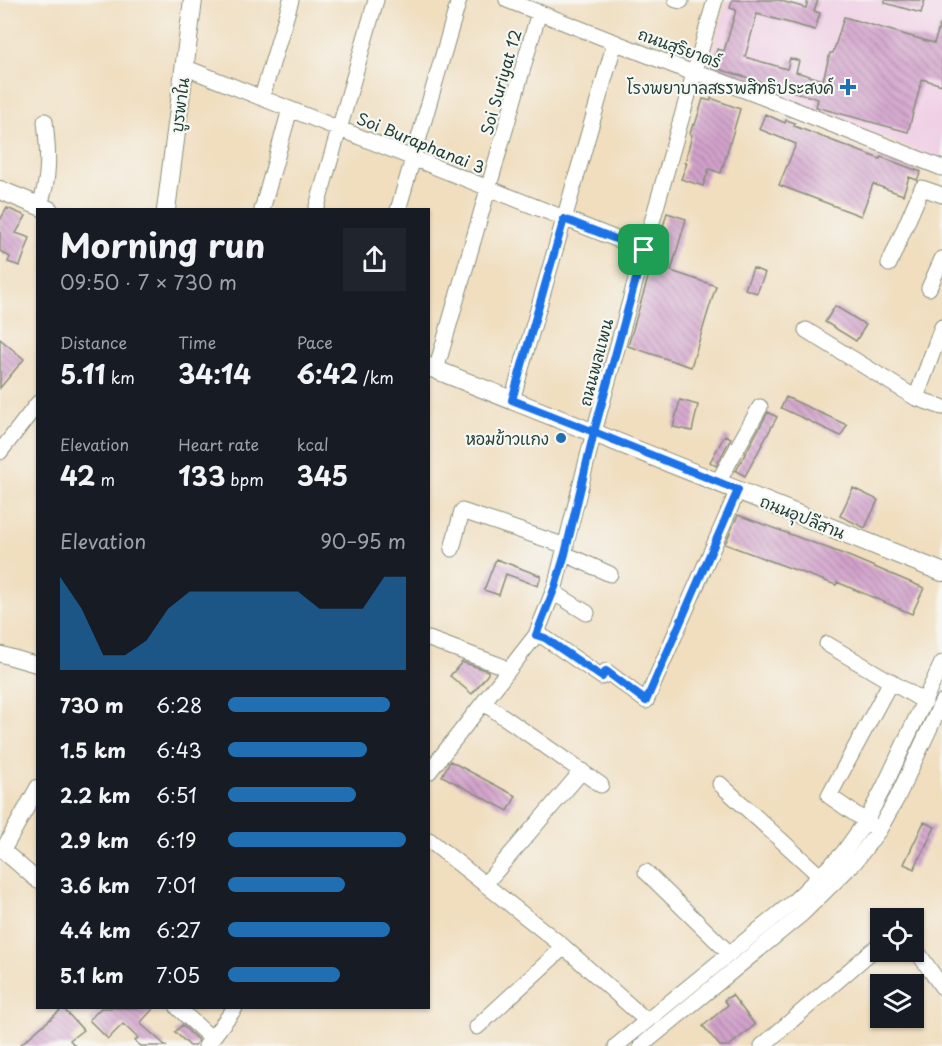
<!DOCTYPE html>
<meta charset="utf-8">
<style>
:root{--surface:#171b24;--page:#20242c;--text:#f1f3f6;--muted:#9ea1a6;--accent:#1f6fb2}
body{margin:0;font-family:"Playpen Sans","Playpen Sans Thai",sans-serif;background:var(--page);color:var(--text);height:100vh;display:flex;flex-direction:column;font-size:22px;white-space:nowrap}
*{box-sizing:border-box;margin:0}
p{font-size:20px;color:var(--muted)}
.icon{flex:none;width:33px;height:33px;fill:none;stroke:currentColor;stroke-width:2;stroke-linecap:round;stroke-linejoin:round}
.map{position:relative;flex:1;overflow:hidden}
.side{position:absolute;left:36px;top:208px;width:394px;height:801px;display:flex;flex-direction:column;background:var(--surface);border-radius:0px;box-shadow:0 2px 4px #0004}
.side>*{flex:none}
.buttons{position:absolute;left:870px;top:908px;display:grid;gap:12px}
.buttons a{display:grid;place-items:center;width:54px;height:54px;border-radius:0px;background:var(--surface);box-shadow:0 2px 4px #0004;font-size:30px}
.pin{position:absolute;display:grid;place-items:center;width:51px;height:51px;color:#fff;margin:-26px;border-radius:12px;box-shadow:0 3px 9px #0006}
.round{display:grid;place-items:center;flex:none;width:63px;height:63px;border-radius:0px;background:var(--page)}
.head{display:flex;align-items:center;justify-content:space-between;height:102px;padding:0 24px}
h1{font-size:33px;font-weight:700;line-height:45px}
.figures{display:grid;grid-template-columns:repeat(3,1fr);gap:9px;height:102px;padding:6px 24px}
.figures div{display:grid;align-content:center}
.figures b{font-size:26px;font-weight:700}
.figures small{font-size:16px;font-weight:400}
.figures p{font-size:16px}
.chart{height:168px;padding:12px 24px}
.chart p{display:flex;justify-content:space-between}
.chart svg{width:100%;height:108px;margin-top:6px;fill:var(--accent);opacity:.7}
ul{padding:0 24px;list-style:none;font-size:20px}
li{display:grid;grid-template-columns:96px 72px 1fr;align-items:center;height:45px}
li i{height:15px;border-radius:8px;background:var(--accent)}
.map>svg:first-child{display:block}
.built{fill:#f0d0e5}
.building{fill:url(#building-back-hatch)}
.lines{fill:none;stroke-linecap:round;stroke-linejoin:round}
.minor-casing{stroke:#888e7a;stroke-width:17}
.major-casing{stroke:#888e7a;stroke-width:20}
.minor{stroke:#fff;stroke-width:15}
.major{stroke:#fff;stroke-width:18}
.route-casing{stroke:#fff;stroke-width:12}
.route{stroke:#1a73e8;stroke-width:8}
.poi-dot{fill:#1f6fb2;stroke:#f6f6f2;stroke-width:2}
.labels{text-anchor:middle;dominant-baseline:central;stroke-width:4.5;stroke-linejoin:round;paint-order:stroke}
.street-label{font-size:16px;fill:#1f3d34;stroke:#f6f6f2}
.poi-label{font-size:16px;fill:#1f3d34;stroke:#f6f6f2;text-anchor:end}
</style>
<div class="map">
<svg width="942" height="1046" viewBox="0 0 942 1046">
<defs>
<pattern id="building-back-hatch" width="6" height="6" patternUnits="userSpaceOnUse" patternTransform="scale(1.5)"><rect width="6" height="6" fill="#d2a1cb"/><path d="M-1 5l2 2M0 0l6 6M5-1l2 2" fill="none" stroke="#aa84a6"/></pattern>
</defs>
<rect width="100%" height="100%" fill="#f6f6f2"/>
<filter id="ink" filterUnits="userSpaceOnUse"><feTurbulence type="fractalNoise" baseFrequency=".0167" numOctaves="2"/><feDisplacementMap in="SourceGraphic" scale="12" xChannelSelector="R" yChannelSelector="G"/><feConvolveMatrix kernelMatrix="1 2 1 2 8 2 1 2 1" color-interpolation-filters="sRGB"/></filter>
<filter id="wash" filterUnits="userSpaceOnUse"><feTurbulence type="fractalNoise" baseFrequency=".008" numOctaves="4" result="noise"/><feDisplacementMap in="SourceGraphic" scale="24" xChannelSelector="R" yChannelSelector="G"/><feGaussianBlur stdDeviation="1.35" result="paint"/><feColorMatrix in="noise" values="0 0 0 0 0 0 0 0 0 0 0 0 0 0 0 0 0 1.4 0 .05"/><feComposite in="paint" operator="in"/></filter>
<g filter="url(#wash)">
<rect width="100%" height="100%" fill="#f0debf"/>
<!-- built -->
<path class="built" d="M 727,0 L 942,0 L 942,161 L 707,69 Z"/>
<g id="blocks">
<!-- building -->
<path class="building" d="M 732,0 L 778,0 L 806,8 L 808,0 L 818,0 L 814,11 L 820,13 L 815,30 L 757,14 L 745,57 L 787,69 L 790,58 L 799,61 L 796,72 L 823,80 L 830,53 L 833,53 L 844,17 L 934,43 L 940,25 L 942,25 L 942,85 L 922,79 L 908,132 L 816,107 L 818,99 L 712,67 L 717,49 L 724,51 L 736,10 L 730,8 Z
M 885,0 L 925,0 L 921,13 L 885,3 Z
M 711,98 L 740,109 L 721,173 L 709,169 L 703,186 L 681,179 L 687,163 L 685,162 L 692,135 L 690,134 L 693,124 L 695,125 L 703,99 L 711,101 Z
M 765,114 L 785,123 L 786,120 L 795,123 L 794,126 L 880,159 L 881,157 L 921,172 L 917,180 L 909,177 L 903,195 L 873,184 L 861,216 L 779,185 L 796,144 L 759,129 Z
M 7,208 L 26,216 L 16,233 L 30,238 L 20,266 L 8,262 L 10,257 L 0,251 L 0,220 Z
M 667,213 L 686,219 L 671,271 L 716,286 L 691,367 L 628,346 Z
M 753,268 L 765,273 L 757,293 L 745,289 Z
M 835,306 L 866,325 L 856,341 L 825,322 Z
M 0,339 L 24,359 L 0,388 Z
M 786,397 L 847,425 L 841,436 L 781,408 Z
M 680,400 L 698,405 L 692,431 L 673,427 Z
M 768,412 L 777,417 L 745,476 L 736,471 Z
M 725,435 L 731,438 L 716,466 L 710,462 Z
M 853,488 L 878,500 L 865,528 L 840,516 Z
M 738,515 L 846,555 L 924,588 L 912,614 L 837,582 L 836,585 L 725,544 Z
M 496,559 L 541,576 L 538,586 L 506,574 L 499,595 L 484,590 Z
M 462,662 L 488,671 L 488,674 L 472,694 L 450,676 Z
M 450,761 L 516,796 L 508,811 L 442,776 Z
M 924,822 L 935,827 L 914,869 L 904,864 Z
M 732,995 L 755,1025 L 729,1046 L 720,1046 L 703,1026 L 728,1005 L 724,1000 Z
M 63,1008 L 83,1030 L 70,1040 L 75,1046 L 19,1046 Z
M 101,1008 L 154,1008 L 140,1023 L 166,1046 L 141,1046 L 135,1041 L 138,1038 L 123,1024 L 108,1039 L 89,1020 Z
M 182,1025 L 198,1040 L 195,1046 L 190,1046 L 175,1032 Z"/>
</g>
</g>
<g filter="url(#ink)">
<use href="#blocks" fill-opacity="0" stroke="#888e7a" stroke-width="1.5"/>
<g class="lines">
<defs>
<path id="minor" d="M 507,0 L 688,71 L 705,75 L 765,98 L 942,168
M 676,0 L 681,1
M 184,67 L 644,250
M 262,97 L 291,0
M 39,206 C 51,179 48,149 45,121
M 262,210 L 290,109
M 316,210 L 376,0
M 398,210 L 459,0
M 889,264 L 922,188 L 942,195
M 929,288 L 942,259
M 806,330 L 916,398 L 942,407
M 436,370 L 539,12
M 916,398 L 942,327
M 512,400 L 615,42
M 0,452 L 38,403
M 718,482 L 760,407
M 452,549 L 462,511 L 566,546
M 565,554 L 610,574
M 553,592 L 587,613
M 536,635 L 545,638 L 602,677 L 606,671 L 646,701 L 738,490
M 429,639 L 499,665 L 508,671
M 827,644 L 925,702
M 0,654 L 38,665
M 484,703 L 601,785
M 429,772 L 536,635 L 555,587 L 594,432 L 644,250 L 715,0
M 720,784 L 820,876
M 874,827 L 829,796 L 891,681
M 429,840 L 564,947 L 647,1021
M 0,848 L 38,881
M 3,850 L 38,787
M 646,872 L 729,953
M 486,883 L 582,771
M 914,947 L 942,987
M 178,1008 L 212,1039
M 477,1027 L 564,947
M 206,1046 L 235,1008
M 616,1046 L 793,902 L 843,853 L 866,821 L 884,787 L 942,663
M 641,1046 L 802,914 L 855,862 L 879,830 L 897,798 L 942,702
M 762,1046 L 880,944"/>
<path id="major" d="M 0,190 L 49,210
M 166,210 L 193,0
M 429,367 L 942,572"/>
</defs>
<!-- minor casing -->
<use href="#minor" class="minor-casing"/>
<!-- major casing -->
<use href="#major" class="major-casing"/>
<!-- minor -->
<use href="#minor" class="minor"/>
<!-- major -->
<use href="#major" class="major"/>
</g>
</g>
<g class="lines" filter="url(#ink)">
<defs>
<path id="route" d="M 644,250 L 564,219 L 512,400 L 594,432 L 565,554 L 555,587 L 536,635 L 545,638 L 602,677 L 606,671 L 646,701 L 738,490 L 594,432 L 644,250"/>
</defs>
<!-- route casing -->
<use href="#route" class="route-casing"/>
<!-- route -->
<use href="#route" class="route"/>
</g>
<!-- markers -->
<g class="poi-dot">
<path d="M845 78h6v6h6v6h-6v6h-6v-6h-6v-6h6z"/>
<circle cx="561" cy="438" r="6"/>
</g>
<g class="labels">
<!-- street labels -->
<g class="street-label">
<text transform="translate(680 47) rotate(20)">ถนนสุริยาตร์</text>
<text transform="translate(500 82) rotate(-74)">Soi Suriyat 12</text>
<text transform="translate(179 105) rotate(-83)">บูรพาใน</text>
<text transform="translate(421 142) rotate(22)">Soi Buraphanai 3</text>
<text transform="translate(595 362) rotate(-75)">ถนนพลแพน</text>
<text transform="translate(803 516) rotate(22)">ถนนอุปลีสาน</text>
</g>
<!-- poi labels -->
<g class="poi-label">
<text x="834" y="87">โรงพยาบาลสรรพสิทธิประสงค์</text>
<text x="549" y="438">หอมข้าวแกง</text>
</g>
</g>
</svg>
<div class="buttons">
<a><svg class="icon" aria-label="locate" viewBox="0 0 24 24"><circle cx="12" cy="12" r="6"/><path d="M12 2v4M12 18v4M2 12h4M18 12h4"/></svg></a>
<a><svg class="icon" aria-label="layers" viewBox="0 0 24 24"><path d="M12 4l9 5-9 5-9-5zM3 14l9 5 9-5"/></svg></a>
</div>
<div class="pin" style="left:644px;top:250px;background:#1e9e55"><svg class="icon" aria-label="arrive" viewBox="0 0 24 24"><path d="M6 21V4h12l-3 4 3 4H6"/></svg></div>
<section class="side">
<div class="head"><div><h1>Morning run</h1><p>09:50 · 7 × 730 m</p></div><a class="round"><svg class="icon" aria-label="share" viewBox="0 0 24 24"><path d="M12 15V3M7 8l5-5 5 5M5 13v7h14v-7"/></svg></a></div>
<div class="figures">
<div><p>Distance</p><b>5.11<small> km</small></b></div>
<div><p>Time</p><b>34:14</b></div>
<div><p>Pace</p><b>6:42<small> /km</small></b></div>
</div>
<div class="figures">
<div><p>Elevation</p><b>42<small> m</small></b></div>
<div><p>Heart rate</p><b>133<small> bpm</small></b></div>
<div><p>kcal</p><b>345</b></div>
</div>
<div class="chart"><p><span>Elevation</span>90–95 m</p>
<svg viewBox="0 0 160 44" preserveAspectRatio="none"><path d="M0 44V6L10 19L20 38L30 38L40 32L50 19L60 12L70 12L80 12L90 12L100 12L110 12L120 19L130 19L140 19L150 6L160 6V44z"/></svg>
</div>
<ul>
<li><b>730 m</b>6:28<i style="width:91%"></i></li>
<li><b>1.5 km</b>6:43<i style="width:78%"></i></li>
<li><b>2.2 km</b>6:51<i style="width:72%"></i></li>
<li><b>2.9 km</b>6:19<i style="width:100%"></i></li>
<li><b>3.6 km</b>7:01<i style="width:66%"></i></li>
<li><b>4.4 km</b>6:27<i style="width:91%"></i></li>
<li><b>5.1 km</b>7:05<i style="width:63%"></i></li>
</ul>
</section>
</div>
